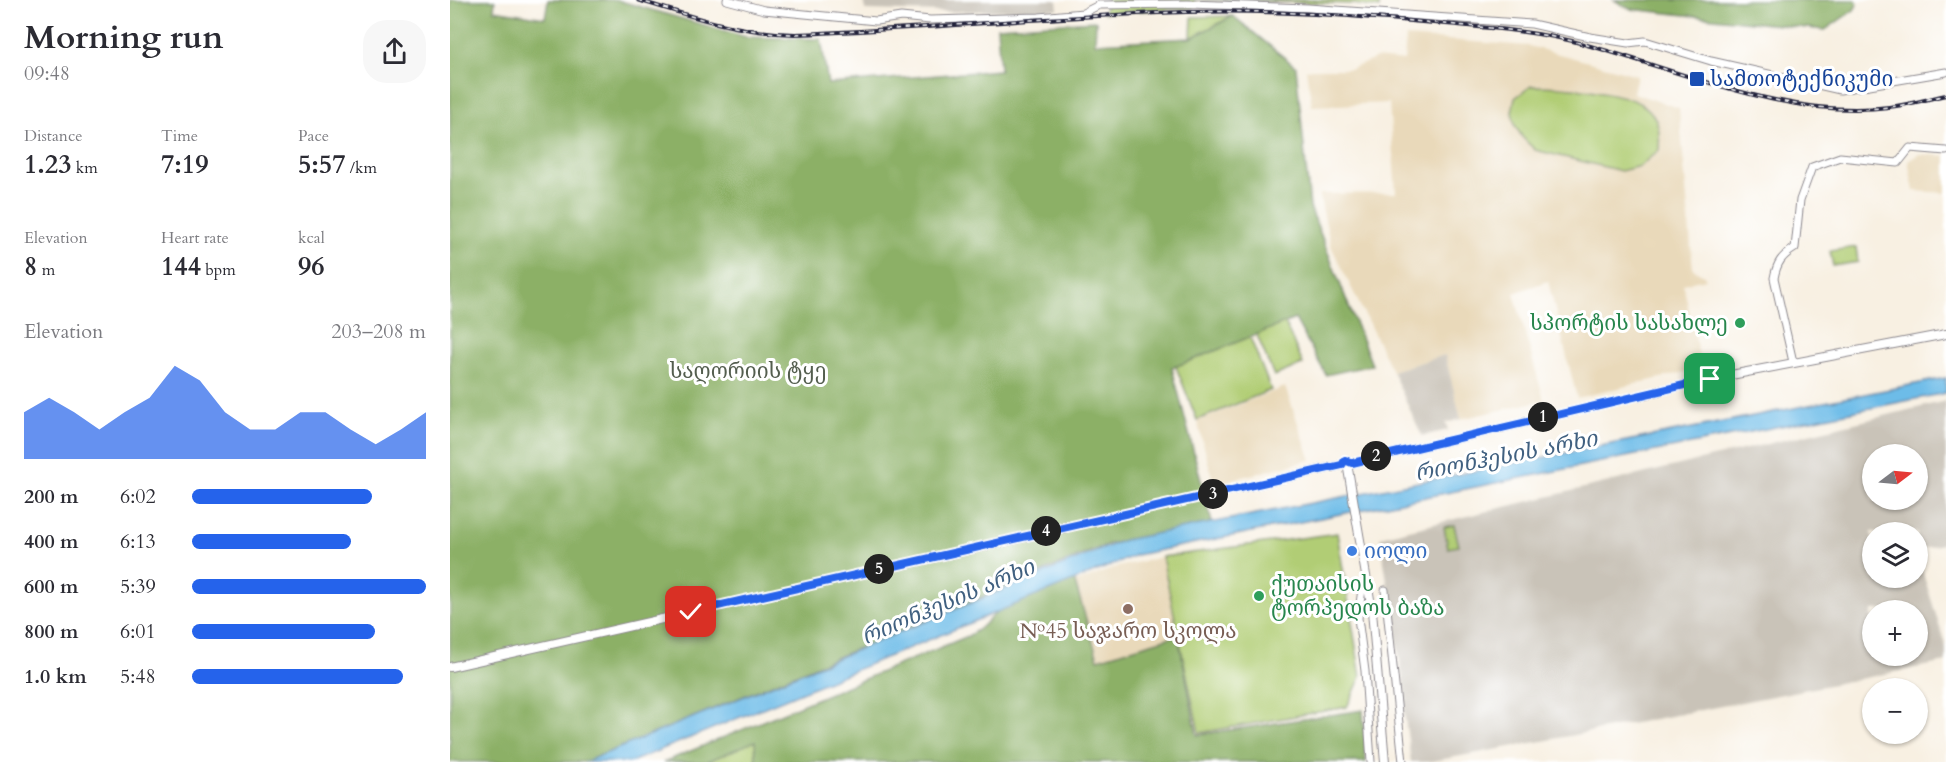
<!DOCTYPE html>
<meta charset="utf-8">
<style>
:root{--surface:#fff;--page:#f7f7f7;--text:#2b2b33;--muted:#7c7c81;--accent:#2563eb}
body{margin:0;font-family:Cardo,"Noto Serif Georgian",serif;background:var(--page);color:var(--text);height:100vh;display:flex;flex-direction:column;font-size:22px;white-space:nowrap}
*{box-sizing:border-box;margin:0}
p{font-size:20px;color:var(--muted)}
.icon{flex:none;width:33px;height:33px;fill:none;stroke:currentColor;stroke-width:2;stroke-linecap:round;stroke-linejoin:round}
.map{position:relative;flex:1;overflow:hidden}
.panel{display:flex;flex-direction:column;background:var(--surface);width:450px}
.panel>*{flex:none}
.needle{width:39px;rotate:74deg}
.controls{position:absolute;left:1412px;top:444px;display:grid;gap:12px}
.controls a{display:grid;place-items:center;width:66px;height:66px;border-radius:50%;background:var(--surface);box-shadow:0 2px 4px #0004;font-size:30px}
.pin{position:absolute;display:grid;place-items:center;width:51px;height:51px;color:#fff;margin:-26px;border-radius:12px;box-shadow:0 3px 9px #0006}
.km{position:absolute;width:30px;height:30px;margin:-15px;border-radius:50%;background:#222;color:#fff;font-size:16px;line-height:30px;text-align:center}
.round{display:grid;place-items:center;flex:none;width:63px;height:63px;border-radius:24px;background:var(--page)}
.headline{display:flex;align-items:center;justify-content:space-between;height:102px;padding:0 24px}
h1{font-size:33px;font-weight:600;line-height:45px}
.metrics{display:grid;grid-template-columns:repeat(3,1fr);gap:9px;height:102px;padding:6px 24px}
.metrics div{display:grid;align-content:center}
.metrics b{font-size:26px;font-weight:600}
.metrics small{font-size:16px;font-weight:400}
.metrics p{font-size:16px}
.chart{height:168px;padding:12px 24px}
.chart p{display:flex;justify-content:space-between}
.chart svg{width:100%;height:108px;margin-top:6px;fill:var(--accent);opacity:.7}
ul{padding:0 24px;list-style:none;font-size:20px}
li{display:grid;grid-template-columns:96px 72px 1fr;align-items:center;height:45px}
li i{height:15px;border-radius:8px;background:var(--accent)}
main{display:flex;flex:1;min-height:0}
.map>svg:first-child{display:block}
.built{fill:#e9d9ba}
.industrial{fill:#c9c3b8;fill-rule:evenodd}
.green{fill:#b1cd74;stroke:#6a7858;stroke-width:1.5}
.forest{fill:#8cb066;stroke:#576950;stroke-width:1.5}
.water{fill:#6dbce8;stroke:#486f92;stroke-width:1.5}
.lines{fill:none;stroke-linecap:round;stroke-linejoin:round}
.minor-casing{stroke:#8d898e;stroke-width:9}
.major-casing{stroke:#8d898e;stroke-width:10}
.minor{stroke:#fff;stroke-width:7}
.major{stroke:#fff;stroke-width:8}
.rail-casing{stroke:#22223b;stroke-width:4}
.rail{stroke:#fff;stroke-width:1.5;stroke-dasharray:4.5;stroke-linecap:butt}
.route-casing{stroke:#fff;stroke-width:12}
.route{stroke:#2563eb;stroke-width:8}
.transit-dot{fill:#1a4fb4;stroke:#fff;stroke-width:2}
.leisure-dot{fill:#2e9e5b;stroke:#fff;stroke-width:2}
.shop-dot{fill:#3f7fe0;stroke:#fff;stroke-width:2}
.education-dot{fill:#8d6e63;stroke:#fff;stroke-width:2}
.labels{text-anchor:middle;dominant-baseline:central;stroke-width:6;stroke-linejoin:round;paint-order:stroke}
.transit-label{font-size:21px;fill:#164399;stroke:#fff;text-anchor:start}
.leisure-label{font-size:21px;fill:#27864d;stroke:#fff;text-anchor:end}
.park-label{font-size:21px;fill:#545e4f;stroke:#fff}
.shop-label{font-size:21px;fill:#366cbe;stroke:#fff;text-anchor:start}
.education-label{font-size:21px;fill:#785e54;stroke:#fff}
.water-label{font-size:22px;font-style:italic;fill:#406080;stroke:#fff}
</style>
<main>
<section class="panel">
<div class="headline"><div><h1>Morning run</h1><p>09:48</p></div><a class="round"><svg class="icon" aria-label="share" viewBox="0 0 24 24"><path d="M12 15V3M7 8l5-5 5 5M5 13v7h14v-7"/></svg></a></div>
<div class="metrics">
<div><p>Distance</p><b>1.23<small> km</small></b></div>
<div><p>Time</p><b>7:19</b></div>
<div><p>Pace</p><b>5:57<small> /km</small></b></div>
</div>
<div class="metrics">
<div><p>Elevation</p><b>8<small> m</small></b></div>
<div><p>Heart rate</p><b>144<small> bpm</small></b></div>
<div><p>kcal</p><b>96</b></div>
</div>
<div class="chart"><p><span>Elevation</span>203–208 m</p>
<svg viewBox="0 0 160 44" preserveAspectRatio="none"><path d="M0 44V25L10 19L20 25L30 32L40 25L50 19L60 6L70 12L80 25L90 32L100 32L110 25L120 25L130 32L140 38L150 32L160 25V44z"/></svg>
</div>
<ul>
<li><b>200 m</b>6:02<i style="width:77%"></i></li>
<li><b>400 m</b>6:13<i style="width:68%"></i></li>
<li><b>600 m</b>5:39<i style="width:100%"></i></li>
<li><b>800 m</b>6:01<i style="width:78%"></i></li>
<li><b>1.0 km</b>5:48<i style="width:90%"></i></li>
</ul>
</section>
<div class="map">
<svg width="1496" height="762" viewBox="0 0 1496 762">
<rect width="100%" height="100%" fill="#fff"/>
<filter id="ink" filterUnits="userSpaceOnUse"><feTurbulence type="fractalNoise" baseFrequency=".0167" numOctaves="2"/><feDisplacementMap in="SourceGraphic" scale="12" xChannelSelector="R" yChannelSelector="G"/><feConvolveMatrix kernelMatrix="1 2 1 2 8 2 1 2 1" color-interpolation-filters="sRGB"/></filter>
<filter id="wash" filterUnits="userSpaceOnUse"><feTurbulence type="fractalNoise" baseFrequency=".008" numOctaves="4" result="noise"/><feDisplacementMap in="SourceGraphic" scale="24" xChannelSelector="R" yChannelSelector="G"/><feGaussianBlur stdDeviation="1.35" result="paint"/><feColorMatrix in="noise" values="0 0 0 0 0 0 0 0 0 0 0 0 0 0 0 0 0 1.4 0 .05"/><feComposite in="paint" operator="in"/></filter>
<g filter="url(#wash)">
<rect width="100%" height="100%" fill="#f8f0e2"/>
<!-- built -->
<path class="built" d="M 956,37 L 1079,46 L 1187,75 L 1183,93 L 1229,108 L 1243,269 L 1254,275 L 1256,279 L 1233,284 L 1252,368 L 1127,398 L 1098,281 L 1064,293 L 1094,400 L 1011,419 L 995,355 L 942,371 L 881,246 L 869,194 L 946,193 L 939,103 L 862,106 L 856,69 L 901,69 L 927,58 L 954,61 Z
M 1469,154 L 1496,156 L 1496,193 L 1464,191 L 1458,161 Z
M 835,387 L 861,460 L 764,484 L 747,421 Z
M 712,557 L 728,635 L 648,659 L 625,583 L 667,567 Z"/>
<!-- industrial -->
<path class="industrial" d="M 414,0 L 607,0 L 608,9 L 491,12 L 415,10 Z
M 995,355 L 1011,419 L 996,423 L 998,430 L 972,436 L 942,371 Z
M 1496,401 L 1496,543 L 1467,550 L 1467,532 L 1422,532 L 1422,578 L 1467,578 L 1467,554 L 1496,647 L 1496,662 L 1093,741 L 978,762 L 961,762 L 952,696 L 955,693 L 930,537 ZM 1422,454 L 1467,454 L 1467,500 L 1422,500 ZM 1422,610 L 1467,610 L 1467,656 L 1422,656 Z"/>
<!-- green -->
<path class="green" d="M 656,0 L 930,0 L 929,8 L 903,4 L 745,0 L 742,8 L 654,13 Z
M 783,16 L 741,38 L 742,17 Z
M 1081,86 C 1108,86 1180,90 1199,110 C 1210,121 1210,136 1209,150 L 1190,166 L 1171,171 L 1085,150 L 1073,138 L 1065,126 L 1062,112 L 1065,98 Z
M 1406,247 L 1408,262 L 1383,266 L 1380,251 Z
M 834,321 L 853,364 L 824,376 L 806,333 Z
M 798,332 L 821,390 L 747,420 L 724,362 Z
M 1004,525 L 1009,546 L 998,548 L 994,527 Z
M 887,533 L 911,677 L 897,707 L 749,733 L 712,557 Z
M 309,729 L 324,762 L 230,762 Z"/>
<!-- forest -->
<path class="forest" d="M 0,0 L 45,0 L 44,10 L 95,18 L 98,0 L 167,0 L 296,37 L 371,39 L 378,84 L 550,70 L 547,27 L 646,21 L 645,43 L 741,38 L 783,16 L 846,67 L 860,207 L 922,365 L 876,375 L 845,319 L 722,368 L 762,523 L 659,544 L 135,762 L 0,762 Z
M 1164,0 L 1406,0 L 1408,3 L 1404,10 L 1375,30 L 1180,9 Z
M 624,579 L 648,659 L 728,635 L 747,735 L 913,710 L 916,762 L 306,762 L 305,741 L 256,762 L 214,762 L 518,636 L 529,629 L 550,609 Z"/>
<!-- water -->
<path class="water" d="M 1496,378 L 1496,393 L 686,555 L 181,762 L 135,762 L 674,540 Z"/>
</g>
<g filter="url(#ink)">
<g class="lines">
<defs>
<path id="minor" d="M 277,0 L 314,10 L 426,21 L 451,17 L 480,20 L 589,17 L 633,13 L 649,5 L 738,4 L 858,8 L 1082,24 L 1140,37 L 1178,43 L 1195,41 L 1261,61 L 1390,90 L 1496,72
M 1343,362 L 1324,278 C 1327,262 1332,256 1345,248 L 1350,200 L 1362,167 L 1390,157 L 1448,163 L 1460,148 L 1496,151
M 918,582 L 912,589 L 908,618 L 915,671 L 921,762
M 935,590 L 953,762"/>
<path id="major" d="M 902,463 L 1260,379 L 1496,334
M 898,469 L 922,611 L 935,762
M 0,667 L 892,465"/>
</defs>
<!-- minor casing -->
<use href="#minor" class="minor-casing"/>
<!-- major casing -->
<use href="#major" class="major-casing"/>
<!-- minor -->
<use href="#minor" class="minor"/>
<!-- major -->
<use href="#major" class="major"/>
<defs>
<path id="rail" d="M 188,0 C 240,16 290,33 345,34 C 475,29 606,16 736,12 C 833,9 932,18 1028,27 C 1065,30 1102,35 1137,45 C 1231,71 1340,120 1439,107 C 1458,105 1477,99 1496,95"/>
</defs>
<!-- rail casing -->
<use href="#rail" class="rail-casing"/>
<!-- rail -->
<use href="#rail" class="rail"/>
</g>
</g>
<g class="lines" filter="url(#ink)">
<defs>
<path id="route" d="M 241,612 L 892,465 L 895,460 L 902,463 L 1260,379"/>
</defs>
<!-- route casing -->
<use href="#route" class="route-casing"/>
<!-- route -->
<use href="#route" class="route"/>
</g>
<!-- markers -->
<rect class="transit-dot" x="1239" y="71" width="16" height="16" rx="3"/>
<g class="leisure-dot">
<circle cx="1290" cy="323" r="6"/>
<circle cx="809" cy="596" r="6"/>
</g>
<circle class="shop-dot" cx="902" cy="551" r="6"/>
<circle class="education-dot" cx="678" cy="609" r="6"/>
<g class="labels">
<!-- transit labels -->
<g class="transit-label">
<text x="1260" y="79">სამთოტექნიკუმი</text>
</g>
<!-- leisure labels -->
<g class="leisure-label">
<text x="1278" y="323">სპორტის სასახლე</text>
<text x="821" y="584" text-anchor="start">ქუთაისის<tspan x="821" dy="24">ტორპედოს ბაზა</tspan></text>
</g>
<!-- park labels -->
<g class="park-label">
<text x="298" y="371">საღორიის ტყე</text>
</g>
<!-- shop labels -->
<g class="shop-label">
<text x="914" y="551">იოლი</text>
</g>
<!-- education labels -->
<g class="education-label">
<text x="678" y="631">№45 საჯარო სკოლა</text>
</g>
<!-- water labels -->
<g class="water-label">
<text transform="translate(1056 456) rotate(-11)">რიონჰესის არხი</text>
<text transform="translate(498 602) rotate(-23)">რიონჰესის არხი</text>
</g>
</g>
</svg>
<div class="controls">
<a><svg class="needle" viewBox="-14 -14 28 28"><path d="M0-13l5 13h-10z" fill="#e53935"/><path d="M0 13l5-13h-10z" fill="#7c7c81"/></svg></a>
<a><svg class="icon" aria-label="layers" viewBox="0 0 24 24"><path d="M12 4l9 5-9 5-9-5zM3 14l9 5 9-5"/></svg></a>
<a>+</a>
<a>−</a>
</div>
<div class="pin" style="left:1260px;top:379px;background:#1e9e55"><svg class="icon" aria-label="arrive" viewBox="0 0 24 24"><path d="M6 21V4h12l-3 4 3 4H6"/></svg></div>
<div class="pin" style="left:241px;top:612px;background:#d93025"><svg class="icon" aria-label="check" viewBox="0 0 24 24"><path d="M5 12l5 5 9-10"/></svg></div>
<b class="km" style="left:1093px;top:417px">1</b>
<b class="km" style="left:926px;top:456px">2</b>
<b class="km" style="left:763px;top:494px">3</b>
<b class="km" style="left:596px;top:531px">4</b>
<b class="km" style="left:429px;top:569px">5</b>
</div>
</main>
